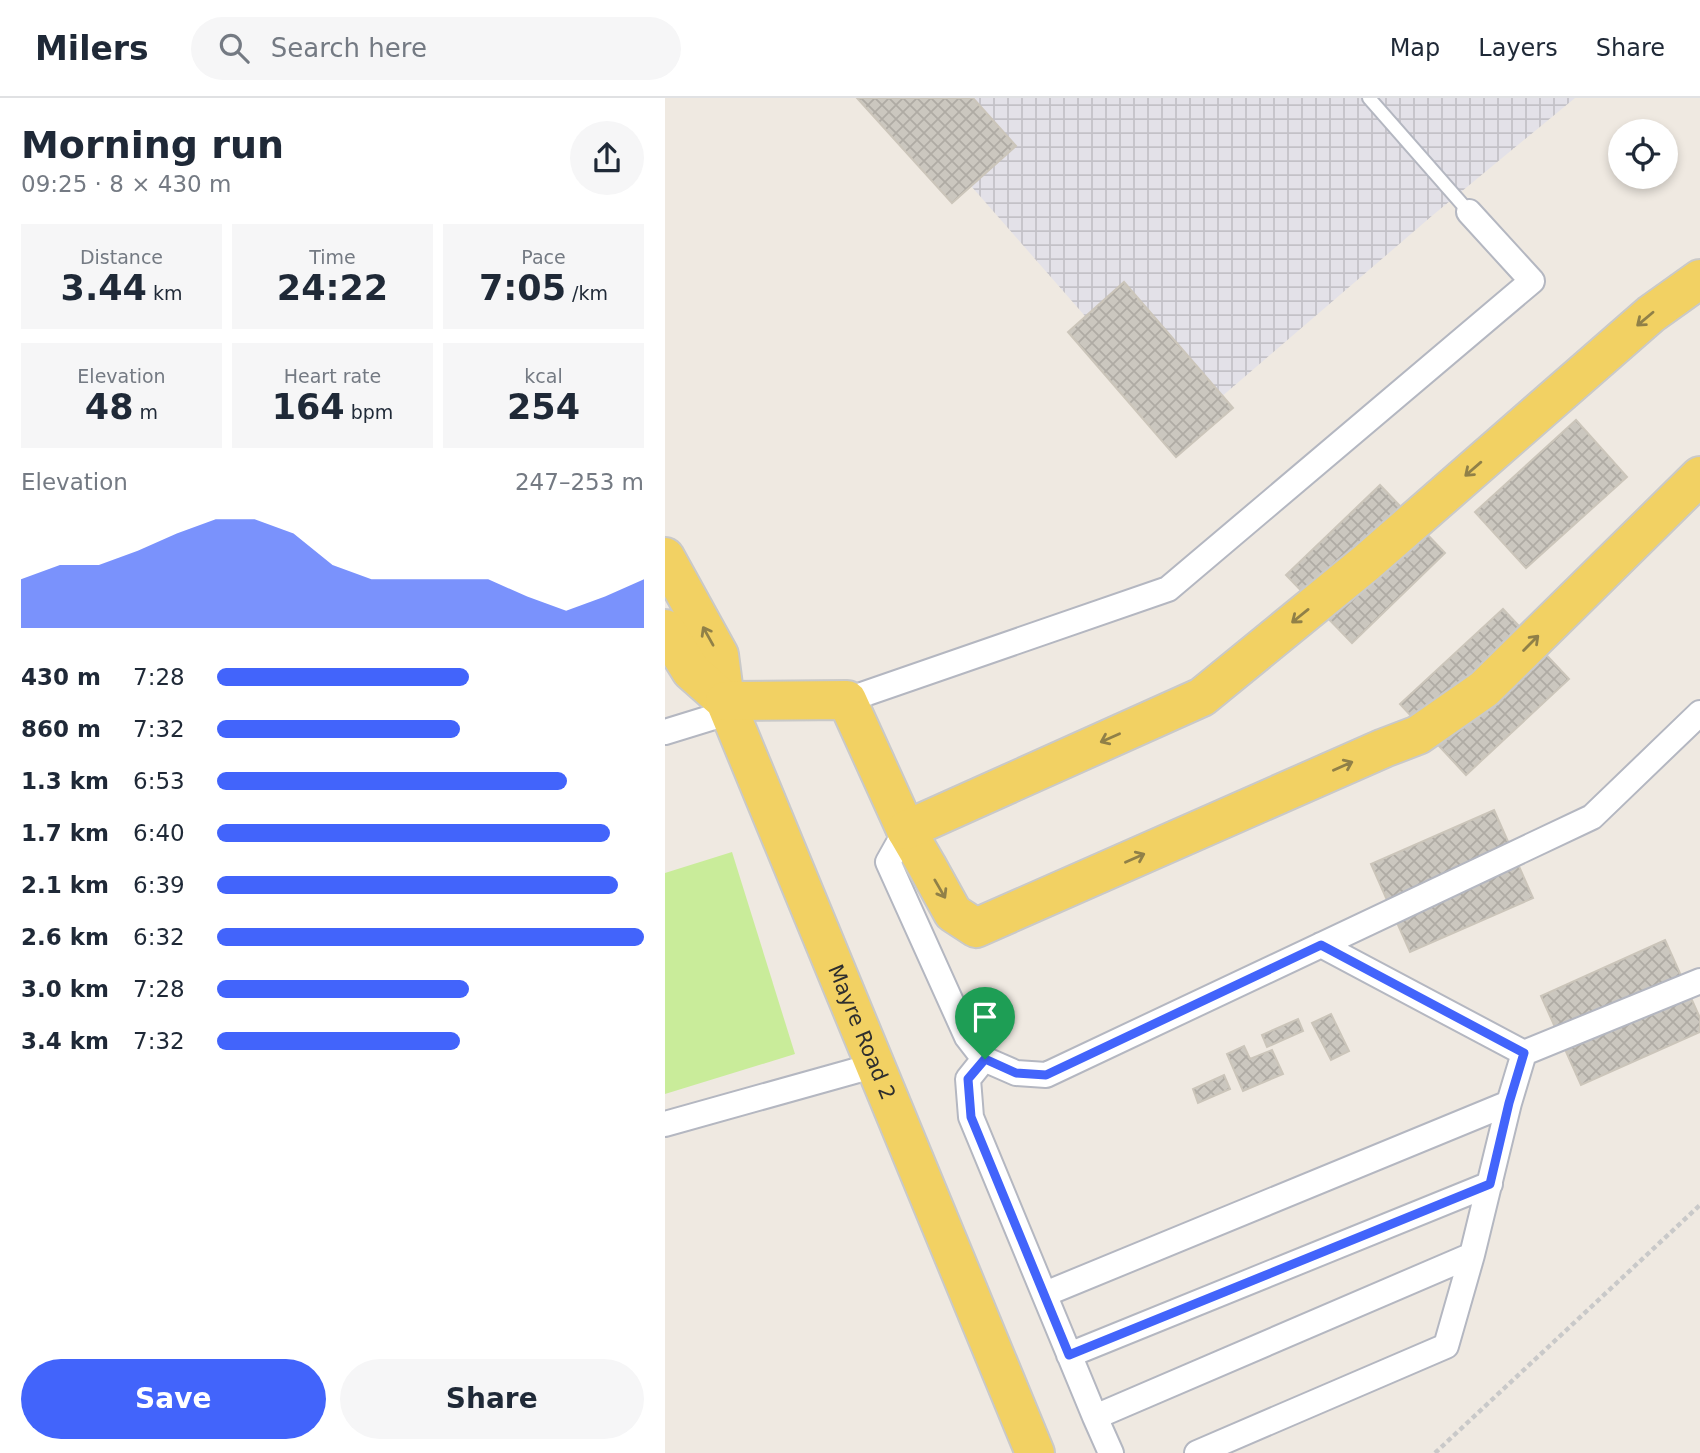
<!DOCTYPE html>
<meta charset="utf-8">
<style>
:root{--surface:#fff;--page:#f6f6f7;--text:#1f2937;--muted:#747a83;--line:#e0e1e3;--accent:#4264fb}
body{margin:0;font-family:"DejaVu Sans",sans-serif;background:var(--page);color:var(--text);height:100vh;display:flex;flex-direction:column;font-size:26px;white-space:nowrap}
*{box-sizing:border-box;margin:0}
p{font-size:23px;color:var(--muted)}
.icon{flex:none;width:38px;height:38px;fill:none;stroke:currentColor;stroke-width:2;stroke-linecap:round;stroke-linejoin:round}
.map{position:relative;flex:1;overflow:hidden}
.drawer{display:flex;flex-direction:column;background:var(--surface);width:665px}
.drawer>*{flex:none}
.controls{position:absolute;left:943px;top:21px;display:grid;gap:14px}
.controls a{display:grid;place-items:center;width:70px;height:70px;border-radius:50%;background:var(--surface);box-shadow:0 4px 10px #0003;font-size:35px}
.pin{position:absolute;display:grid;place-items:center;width:60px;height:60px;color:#fff;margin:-72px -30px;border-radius:50% 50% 50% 0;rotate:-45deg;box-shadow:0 0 7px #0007}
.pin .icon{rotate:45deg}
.round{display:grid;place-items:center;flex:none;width:74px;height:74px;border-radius:37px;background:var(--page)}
.head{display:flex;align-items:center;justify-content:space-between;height:119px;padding:0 21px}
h1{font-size:38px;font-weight:800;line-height:52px}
.metrics{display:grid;grid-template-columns:repeat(3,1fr);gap:10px;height:119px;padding:7px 21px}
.metrics div{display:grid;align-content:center;border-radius:0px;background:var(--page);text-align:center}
.metrics b{font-size:35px;font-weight:800}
.metrics small{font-size:19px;font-weight:400}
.metrics p{font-size:19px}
.chart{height:196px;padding:14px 21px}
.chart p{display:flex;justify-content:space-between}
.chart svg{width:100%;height:126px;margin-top:7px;fill:var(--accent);opacity:.7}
.button{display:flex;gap:14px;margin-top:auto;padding:14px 21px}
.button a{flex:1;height:80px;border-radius:42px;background:var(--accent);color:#fff;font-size:28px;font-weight:800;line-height:80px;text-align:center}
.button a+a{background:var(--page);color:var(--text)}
ul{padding:0 21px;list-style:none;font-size:23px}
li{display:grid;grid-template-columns:112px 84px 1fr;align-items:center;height:52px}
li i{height:18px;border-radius:9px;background:var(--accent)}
header{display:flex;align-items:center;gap:42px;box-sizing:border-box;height:98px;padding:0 35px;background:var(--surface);border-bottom:2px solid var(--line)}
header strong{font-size:33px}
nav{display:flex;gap:38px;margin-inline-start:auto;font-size:24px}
.search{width:490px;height:63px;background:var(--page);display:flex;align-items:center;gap:18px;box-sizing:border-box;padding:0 24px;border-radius:38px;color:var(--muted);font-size:26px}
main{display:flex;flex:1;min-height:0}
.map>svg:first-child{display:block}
.industrial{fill:url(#industrial-grid)}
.pitch{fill:#c9ec9a}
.building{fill:url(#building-cross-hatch);stroke:#cbc5ba;stroke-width:2}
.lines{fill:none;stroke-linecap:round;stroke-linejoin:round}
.lane-casing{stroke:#b4b7c1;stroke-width:16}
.street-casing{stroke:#b4b7c1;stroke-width:28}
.primary-casing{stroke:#c9c9c9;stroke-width:42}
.path{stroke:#c9c9c9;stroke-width:4.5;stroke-dasharray:5 3.5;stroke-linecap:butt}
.lane{stroke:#fff;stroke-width:12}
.street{stroke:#fff;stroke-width:24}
.primary{stroke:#f2d163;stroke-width:38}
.oneway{stroke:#908048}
.route-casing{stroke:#fff;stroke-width:14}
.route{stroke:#4264fb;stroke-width:9}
.labels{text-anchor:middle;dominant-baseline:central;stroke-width:6;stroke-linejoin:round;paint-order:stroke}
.street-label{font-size:21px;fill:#2e2e2e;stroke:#fff}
</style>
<header>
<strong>Milers</strong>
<div class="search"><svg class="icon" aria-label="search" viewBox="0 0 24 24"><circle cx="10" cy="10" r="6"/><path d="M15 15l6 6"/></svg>Search here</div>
<nav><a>Map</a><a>Layers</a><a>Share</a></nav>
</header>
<main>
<section class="drawer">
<div class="head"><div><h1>Morning run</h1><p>09:25 · 8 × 430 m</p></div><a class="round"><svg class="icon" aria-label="share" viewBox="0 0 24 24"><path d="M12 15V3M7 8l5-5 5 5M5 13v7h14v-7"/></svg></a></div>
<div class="metrics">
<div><p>Distance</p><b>3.44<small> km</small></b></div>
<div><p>Time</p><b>24:22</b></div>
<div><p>Pace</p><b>7:05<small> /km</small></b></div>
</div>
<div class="metrics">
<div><p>Elevation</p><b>48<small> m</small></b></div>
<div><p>Heart rate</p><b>164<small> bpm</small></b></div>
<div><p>kcal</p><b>254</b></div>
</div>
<div class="chart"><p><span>Elevation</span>247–253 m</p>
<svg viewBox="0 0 160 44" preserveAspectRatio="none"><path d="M0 44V27L10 22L20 22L30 17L40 11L50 6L60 6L70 11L80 22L90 27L100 27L110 27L120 27L130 33L140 38L150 33L160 27V44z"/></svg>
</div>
<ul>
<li><b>430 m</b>7:28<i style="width:59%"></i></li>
<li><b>860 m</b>7:32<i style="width:57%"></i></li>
<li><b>1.3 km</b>6:53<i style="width:82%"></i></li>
<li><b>1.7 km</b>6:40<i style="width:92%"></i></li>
<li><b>2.1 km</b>6:39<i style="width:94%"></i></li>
<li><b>2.6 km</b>6:32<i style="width:100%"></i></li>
<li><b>3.0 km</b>7:28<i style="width:59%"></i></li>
<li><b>3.4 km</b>7:32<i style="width:57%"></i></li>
</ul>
<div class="button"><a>Save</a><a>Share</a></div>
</section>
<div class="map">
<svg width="1035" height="1355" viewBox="0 0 1035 1355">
<defs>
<pattern id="industrial-grid" width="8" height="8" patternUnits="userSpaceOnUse" patternTransform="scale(1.75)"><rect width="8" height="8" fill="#e3e1e8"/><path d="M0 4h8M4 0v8" fill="none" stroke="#c3c1c7"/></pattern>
<pattern id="building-cross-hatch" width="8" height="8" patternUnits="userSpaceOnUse" patternTransform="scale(1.75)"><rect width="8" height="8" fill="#cbc7bf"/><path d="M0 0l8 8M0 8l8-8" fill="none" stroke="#afaba4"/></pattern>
</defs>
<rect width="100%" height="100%" fill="#efe9e1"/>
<!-- industrial -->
<path class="industrial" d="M 229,0 L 910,0 L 768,117 L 519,331 Z"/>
<!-- pitch -->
<path class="pitch" d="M 67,754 L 130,956 L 0,996 L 0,775 Z"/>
<!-- building -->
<path class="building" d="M 192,0 L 308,0 L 351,48 L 287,105 Z
M 459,184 L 568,310 L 511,359 L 403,234 Z
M 911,322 L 962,379 L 861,470 L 810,414 Z
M 715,387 L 780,455 L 687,545 L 621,477 Z
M 838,511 L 904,581 L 801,677 L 735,606 Z
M 829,712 L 868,800 L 745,854 L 706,766 Z
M 1000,842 L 1035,920 L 1035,934 L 916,987 L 876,898 Z
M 666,916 L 684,953 L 666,962 L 647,925 Z
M 633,921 L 638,933 L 602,949 L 597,937 Z
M 579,948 L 585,961 L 607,952 L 618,976 L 578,993 L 562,956 Z
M 559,977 L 565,991 L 533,1005 L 528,991 Z"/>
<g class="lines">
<defs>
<path id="lane" d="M 704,0 L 804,114"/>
<path id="street" d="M 182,602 L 503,491 L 867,183 L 804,114
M 0,634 L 65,614
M 241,732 L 223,764 L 302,939 L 319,961 L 351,975 L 381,977 L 927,719 L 1035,615
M 656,847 L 859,955 L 1035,883
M 319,961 L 303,981 L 306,1019 L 430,1319 L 807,1157 L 844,1005 L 859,955
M 0,1026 L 211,967
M 380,1196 L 844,1005
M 404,1257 L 825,1086
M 430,1319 L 446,1355
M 532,1355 L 781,1248 L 807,1157"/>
<g id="primary">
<path d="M 0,459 L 54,557 L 60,603"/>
<path id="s1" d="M 0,531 L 26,573 L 60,603 L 370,1355"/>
<path d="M 60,603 L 182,602 L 241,732 L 262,768 L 288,815 L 311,830 L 719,650 L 753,637 L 819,591 L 1035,378"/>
<path d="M 241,732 L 537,599 L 701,465 L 986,216 L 1035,181"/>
</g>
</defs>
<!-- lane casing -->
<use href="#lane" class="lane-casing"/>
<!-- street casing -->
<use href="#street" class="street-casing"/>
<!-- primary casing -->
<use href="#primary" class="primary-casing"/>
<!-- path -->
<path class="path" d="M 770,1355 L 1035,1107"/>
<!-- lane -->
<use href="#lane" class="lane"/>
<!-- street -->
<use href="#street" class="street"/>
<!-- primary -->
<use href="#primary" class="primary"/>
</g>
<!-- one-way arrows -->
<defs><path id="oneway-shaft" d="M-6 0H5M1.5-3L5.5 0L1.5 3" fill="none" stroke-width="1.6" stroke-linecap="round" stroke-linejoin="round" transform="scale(1.75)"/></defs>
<g class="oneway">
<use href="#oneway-shaft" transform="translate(980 221) rotate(140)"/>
<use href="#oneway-shaft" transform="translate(808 371) rotate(139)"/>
<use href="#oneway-shaft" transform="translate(635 518) rotate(141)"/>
<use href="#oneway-shaft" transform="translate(43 538) rotate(-119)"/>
<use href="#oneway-shaft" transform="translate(866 545) rotate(-45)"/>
<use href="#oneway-shaft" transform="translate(445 640) rotate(156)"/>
<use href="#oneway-shaft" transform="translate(678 668) rotate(-24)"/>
<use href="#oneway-shaft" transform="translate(470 760) rotate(-24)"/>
<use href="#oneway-shaft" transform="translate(275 791) rotate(60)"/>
</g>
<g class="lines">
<defs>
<path id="route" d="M 656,847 L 859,955 L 844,1005 L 825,1086 L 404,1257 L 306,1019 L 303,981 L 320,961 L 351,975 L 381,977 Z"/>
</defs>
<!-- route casing -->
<use href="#route" class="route-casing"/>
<!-- route -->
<use href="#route" class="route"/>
</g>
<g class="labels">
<!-- street labels -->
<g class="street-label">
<text stroke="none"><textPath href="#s1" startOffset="453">Mayre Road 2</textPath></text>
</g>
</g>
</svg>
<div class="controls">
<a><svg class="icon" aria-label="locate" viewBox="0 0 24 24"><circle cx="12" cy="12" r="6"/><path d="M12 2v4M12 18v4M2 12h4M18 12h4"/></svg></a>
</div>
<div class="pin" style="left:320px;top:961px;background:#1e9e55"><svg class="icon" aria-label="arrive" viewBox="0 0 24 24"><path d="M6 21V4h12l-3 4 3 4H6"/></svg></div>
</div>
</main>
